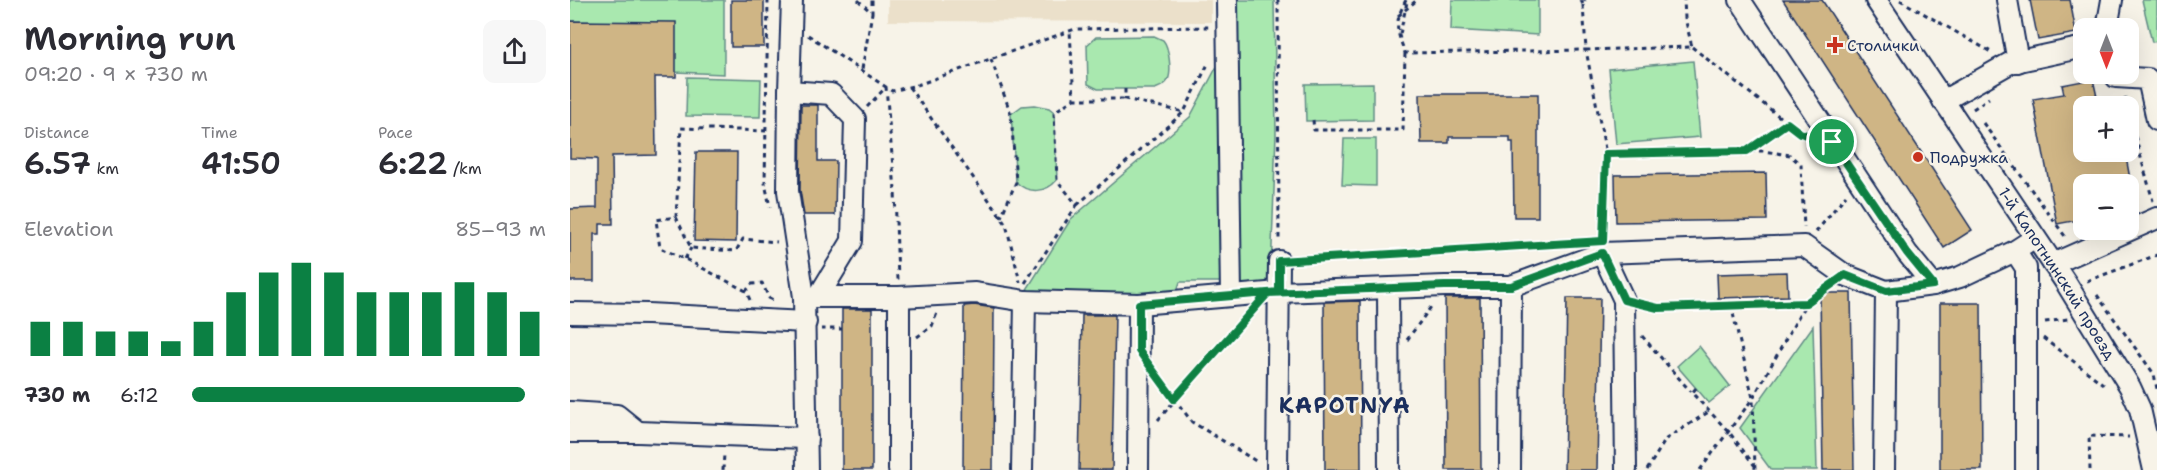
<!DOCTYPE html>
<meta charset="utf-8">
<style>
:root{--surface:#fff;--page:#f7f7f7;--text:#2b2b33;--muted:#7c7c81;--accent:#0b8043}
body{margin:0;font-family:"Shantell Sans",sans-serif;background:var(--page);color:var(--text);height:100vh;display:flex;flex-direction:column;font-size:22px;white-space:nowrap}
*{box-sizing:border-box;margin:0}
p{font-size:20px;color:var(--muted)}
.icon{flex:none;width:33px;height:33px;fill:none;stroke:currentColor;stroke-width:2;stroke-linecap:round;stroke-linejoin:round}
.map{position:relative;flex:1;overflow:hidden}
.panel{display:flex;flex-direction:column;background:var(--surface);width:570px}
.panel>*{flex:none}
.needle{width:39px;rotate:180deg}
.tools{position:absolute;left:1503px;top:18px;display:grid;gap:12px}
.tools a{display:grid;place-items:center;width:66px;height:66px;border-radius:12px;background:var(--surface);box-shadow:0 6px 24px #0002;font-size:30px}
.pin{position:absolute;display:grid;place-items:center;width:51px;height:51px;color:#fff;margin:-26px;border:3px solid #fff;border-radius:50%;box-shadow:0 2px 6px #0007}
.round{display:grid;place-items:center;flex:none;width:63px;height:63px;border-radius:12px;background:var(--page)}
.overview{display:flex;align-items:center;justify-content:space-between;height:102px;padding:0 24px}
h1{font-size:33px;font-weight:600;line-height:45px}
.figures{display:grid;grid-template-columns:repeat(3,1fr);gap:9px;height:102px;padding:6px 24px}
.figures div{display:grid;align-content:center}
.figures b{font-size:30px;font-weight:600}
.figures small{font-size:16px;font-weight:400}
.figures p{font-size:16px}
.chart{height:168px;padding:12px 24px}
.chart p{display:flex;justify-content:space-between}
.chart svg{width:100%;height:108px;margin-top:6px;stroke:var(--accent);stroke-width:6}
ul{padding:0 24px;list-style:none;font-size:20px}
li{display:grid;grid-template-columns:96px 72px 1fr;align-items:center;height:45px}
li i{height:15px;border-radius:8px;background:var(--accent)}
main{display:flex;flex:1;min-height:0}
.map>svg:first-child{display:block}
.built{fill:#ebe0ca}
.green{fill:#a9e8af;stroke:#628c86;stroke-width:1.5}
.building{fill:#cfb585;stroke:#1b2f5e;stroke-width:1.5}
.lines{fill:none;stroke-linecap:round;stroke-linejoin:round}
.minor-casing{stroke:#1b2f5e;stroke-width:24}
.path{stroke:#1b2f5e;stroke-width:3;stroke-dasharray:4.5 4.5;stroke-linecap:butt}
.minor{stroke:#f7f3e8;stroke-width:20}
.route-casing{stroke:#fff;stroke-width:12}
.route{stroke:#0b8043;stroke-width:8}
.poi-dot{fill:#c8321e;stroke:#f7f3e8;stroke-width:2}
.labels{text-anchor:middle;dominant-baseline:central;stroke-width:5;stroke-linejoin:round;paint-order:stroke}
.poi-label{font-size:16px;fill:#1b2f5e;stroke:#f7f3e8;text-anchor:start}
.street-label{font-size:16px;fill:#1b2f5e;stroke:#f7f3e8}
.district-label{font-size:22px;font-weight:bold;letter-spacing:1.5px;fill:#1b2f5e;stroke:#f7f3e8}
</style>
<main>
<section class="panel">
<div class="overview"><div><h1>Morning run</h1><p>09:20 · 9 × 730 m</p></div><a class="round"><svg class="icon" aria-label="share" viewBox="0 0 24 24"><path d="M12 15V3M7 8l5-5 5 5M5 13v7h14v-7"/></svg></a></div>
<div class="figures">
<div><p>Distance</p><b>6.57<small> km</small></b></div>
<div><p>Time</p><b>41:50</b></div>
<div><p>Pace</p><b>6:22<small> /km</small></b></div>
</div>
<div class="chart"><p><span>Elevation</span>85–93 m</p>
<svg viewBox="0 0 160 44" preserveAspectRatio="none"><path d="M5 44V30M15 44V30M25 44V34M35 44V34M45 44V38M55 44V30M65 44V18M75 44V10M85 44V6M95 44V10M105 44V18M115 44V18M125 44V18M135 44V14M145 44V18M155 44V26"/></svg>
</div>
<ul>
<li><b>730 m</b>6:12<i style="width:94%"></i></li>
</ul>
</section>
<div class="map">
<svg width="1587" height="470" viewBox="0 0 1587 470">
<rect width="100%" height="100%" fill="#f7f3e8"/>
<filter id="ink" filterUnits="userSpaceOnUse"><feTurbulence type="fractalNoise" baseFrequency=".0167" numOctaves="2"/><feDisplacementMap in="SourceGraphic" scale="12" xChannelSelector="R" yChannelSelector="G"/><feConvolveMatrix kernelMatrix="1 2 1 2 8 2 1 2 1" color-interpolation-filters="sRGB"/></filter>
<g filter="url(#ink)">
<!-- built -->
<path class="built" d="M 318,0 L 641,0 L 641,22 L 318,21 Z"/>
<!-- green -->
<path class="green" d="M 0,0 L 154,0 L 154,74 L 105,72 L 0,25 Z
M 663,0 L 704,0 L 706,133 L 701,274 L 691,290 L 653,282 L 610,282 L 606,294 L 451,299 L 501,219 L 620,117 L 663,36 Z
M 882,0 L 968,0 L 968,35 L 881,30 Z
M 1572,0 L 1587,0 L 1587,41 L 1582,42 Z
M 584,36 L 593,40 C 599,47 602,71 598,80 C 596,85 590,87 585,89 L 528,89 L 518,84 L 517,45 L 526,37 Z
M 1123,61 L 1130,137 L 1046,144 L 1039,69 Z
M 117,77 L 191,79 L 190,117 L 116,116 Z
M 803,83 L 803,120 L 736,121 L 735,84 Z
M 464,105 L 479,108 L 484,112 L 487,180 C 476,193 458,194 446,182 L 441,114 L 452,106 Z
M 774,139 L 806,139 L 806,186 L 772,185 Z
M 1243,326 L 1247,470 L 1201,470 L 1170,428 Z
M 1129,346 L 1160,386 L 1139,403 L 1107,366 Z"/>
<!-- building -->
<path class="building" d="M 161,0 L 194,0 L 194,47 L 161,47 Z
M 1213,0 L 1252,0 L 1402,230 L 1374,248 Z
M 1460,0 L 1500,0 L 1506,33 L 1468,40 Z
M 0,21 L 106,22 L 106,77 L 85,77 L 86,155 L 42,156 L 43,224 L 30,224 L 30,234 L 24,234 L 24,281 L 0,281 L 0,209 L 27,208 L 27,159 L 0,158 Z
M 1523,79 L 1529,106 L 1514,106 L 1514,152 L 1555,152 L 1561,184 L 1514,184 L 1514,219 L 1487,224 L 1463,99 L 1494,94 L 1492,85 Z
M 850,94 L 968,94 L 968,217 L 944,217 L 943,142 L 940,142 L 940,137 L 879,137 L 879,143 L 851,143 Z
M 231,105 L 248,105 L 248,161 L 266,161 L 265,215 L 234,215 L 230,190 Z
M 126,152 L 167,152 L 166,242 L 124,241 Z
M 1196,173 L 1197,220 L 1046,222 L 1045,175 Z
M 1217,272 L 1218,296 L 1148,298 L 1147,274 Z
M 1250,293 L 1281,293 L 1284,470 L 1253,470 Z
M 875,298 L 910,298 L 911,470 L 876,470 Z
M 997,298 L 1030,298 L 1027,470 L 994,470 Z
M 790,301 L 791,470 L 755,470 L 754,302 Z
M 1370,303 L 1411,303 L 1412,470 L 1370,470 Z
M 404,305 L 424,308 L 423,470 L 393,470 L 394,306 Z
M 272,309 L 302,309 L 302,470 L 272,470 Z
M 512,315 L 545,315 L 542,470 L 509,470 Z"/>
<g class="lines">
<defs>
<g id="minor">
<path d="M 222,0 L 219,91 L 218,191 L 234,297 L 237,470"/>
<path d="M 657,0 L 661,296"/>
<path d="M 1170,0 L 1337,253 L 1363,285"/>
<path id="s1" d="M 1306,0 L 1496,283 L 1560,387 L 1570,409 L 1584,470"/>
<path d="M 1437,0 L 1448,62"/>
<path d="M 1537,28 L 1542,0"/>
<path d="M 1545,74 L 1546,77 L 1578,79 L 1587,120"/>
<path d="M 219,91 L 261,94 L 285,119 L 282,241 L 248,297"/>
<path d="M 1373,101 L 1440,63 L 1514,47"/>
<path d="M 1445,251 L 1456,268 L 1456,470"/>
<path d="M 1032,253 L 1054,300 L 1056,470"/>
<path d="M 1483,264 L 1587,218"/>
<path d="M 818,289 L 819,470"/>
<path d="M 234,297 L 329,297 L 405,293 L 455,301 L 569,304 L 709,292 L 875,286 L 941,286 L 1032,253 L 1234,246 L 1275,275 L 1316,291 L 1363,285 L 1390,277 L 1445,251 L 1465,238"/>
<path d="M 329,297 L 329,470"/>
<path d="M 0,313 L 78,314 L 236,322"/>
<path d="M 0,412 L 47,415 L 68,432"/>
<path d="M 0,432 L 68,432 L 237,438"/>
<path d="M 452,470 L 455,301"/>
<path d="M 568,470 L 569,304"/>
<path d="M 707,470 L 709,261"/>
<path d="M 940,470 L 941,286"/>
<path d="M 1314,470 L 1316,291"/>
</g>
</defs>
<!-- minor casing -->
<use href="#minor" class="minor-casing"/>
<!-- path -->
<path class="path" d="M 198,0 L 195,183 L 200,207
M 288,0 L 302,13 L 302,0
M 708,0 L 709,243
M 836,0 C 824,23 826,29 835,53 L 1016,50 L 1036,154
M 1011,0 L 1013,5 L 1015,0
M 1330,0 L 1421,52
M 1013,5 L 1016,50 L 1122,47 L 1115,18 L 1114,0
M 828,16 L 847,0
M 1558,19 L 1561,39 L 1558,45
M 830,34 L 837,2
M 238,35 L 322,91 L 347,85 L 505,29 L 639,27
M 1122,47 L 1230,133 L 1238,135
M 421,59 L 441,114 L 446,182 L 431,217
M 292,69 L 302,13
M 339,87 L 436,224 L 450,282
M 555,89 L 555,99 L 614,112
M 1555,97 L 1557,106
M 504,99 L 555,99
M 297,107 L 316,87 L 325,190 L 328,280
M 1403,109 L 1419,98
M 1558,111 L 1583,201
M 743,120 L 744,130 L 833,130 L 835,53
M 1413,123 L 1497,239
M 1177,151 L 1217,122
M 507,205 L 614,112 L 639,62
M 106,217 L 121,248 L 166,251 L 173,239 L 207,242
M 1246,232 L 1276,195
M 1033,235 L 1036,154 L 1193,151 L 1220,155 L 1231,165 L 1234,228
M 115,259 L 121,248
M 727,259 L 1002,243
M 1517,281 L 1587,255
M 455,283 L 507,205 L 487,180 L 484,112 L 504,99 L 500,31
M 176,291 L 119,261 L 90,248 L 86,220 L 106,217 L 111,128 L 196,131
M 1527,295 L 1584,374 L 1587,389
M 180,300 L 176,291 L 182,284 L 192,283 L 199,298 L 206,301
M 1073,305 L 1088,308 L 1236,303
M 1161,305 L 1183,398 L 1185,470
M 1475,322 L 1498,319
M 251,329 L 272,329
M 1072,336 L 1121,392
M 347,337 L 362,326 L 367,313
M 1473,338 L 1537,387
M 837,340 L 863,304
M 588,377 L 622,422 L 689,463
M 1126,388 L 1122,393 L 1159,432 L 1188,470
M 588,420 L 679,314
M 153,470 L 154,454
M 1077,470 L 1096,439 L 1140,411
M 1130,470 L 1183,398 L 1236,303 L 1259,287
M 1520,470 L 1519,436 L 1559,437"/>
<!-- minor -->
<use href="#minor" class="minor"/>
</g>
</g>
<g class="lines" filter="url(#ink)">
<defs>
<path id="route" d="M 1262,142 L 1230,133 L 1217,123 L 1177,151 L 1036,154 L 1033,241 L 709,261 L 709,292 L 569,304 L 569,351 L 604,399 L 698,293 L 875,286 L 941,286 L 1032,253 L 1054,300 L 1088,308 L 1236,303 L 1275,275 L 1316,291 L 1363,285 L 1337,253 L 1262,142"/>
</defs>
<!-- route casing -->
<use href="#route" class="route-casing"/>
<!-- route -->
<use href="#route" class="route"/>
</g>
<!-- markers -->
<g class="poi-dot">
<path d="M1262 36h6v6h6v6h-6v6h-6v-6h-6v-6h6z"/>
<circle cx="1348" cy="157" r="6"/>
</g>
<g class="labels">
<!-- poi labels -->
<g class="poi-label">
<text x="1277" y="45">Столички</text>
<text x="1360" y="157">Подружка</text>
</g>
<!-- street labels -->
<g class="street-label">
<text stroke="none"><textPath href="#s1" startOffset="328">1-й Капотнинский проезд</textPath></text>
</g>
<!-- district labels -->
<g class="district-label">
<text x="775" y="405">KAPOTNYA</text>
</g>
</g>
</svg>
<div class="tools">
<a><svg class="needle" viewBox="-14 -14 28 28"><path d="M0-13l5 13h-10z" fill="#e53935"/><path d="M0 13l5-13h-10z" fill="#7c7c81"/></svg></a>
<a>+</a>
<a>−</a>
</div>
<div class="pin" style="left:1262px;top:142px;background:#1e9e55"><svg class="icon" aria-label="arrive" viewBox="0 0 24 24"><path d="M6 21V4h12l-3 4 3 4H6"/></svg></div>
</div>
</main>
